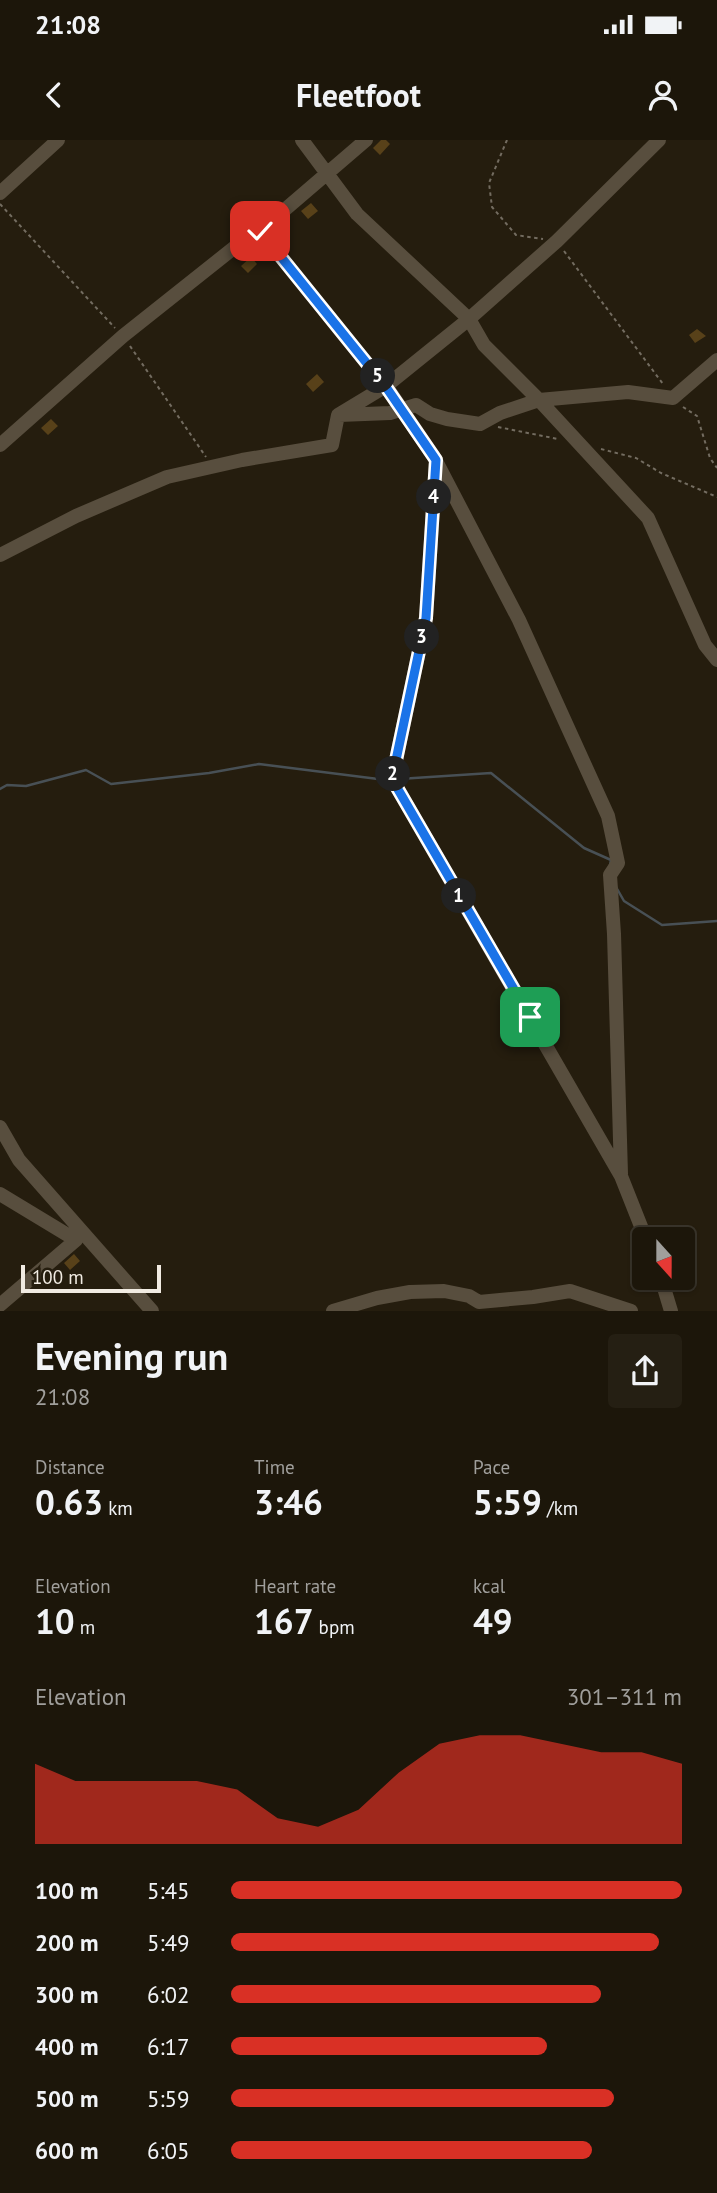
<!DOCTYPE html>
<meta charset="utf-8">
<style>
:root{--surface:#1c160a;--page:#251f13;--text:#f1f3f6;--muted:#a09f9c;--line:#3a352b;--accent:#d93025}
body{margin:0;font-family:"PT Sans",sans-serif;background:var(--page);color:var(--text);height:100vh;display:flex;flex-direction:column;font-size:26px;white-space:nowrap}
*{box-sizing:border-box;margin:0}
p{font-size:23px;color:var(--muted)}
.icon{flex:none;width:38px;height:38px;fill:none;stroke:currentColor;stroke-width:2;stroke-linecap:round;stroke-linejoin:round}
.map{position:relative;height:1171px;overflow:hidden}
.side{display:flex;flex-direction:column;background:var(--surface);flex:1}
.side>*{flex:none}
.needle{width:46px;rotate:159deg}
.tools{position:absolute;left:632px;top:1087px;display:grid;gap:14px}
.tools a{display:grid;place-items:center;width:63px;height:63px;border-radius:7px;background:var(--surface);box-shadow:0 2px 5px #0004,0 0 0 2px var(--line);font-size:35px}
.scale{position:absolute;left:21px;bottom:18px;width:140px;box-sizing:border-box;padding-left:7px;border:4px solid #f1ebe2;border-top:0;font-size:19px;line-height:24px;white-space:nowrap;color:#f1ebe2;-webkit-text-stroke:5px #251d0e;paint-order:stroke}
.pin{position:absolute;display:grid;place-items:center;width:60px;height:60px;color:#fff;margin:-30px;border-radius:14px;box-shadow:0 4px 10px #0006}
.km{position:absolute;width:35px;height:35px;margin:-18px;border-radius:50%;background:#222;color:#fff;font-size:19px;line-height:35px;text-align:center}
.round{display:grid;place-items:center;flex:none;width:74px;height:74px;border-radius:7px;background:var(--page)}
.head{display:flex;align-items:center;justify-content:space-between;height:119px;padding:0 35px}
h1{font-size:38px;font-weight:700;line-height:52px}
.metrics{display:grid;grid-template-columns:repeat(3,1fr);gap:10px;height:119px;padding:7px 35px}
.metrics div{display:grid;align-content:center}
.metrics b{font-size:35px;font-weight:700}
.metrics small{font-size:19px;font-weight:400}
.metrics p{font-size:19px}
.chart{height:196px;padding:14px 35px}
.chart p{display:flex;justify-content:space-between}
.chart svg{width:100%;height:126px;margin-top:7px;fill:var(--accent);opacity:.7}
ul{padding:0 35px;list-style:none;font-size:23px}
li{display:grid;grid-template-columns:112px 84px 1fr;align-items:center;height:52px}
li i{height:18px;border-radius:9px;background:var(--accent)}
.status{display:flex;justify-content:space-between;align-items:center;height:49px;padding:0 35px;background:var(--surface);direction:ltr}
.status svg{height:19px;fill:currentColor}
header{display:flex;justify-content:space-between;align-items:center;height:91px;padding:0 35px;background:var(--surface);font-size:32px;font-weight:700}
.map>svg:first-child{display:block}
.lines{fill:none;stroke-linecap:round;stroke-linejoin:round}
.stream{stroke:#485055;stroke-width:2.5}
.building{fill:#584119}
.path{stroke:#736c60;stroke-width:2;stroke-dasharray:3.5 3.5;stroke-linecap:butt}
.minor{stroke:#584e3e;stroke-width:14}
.route-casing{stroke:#fff;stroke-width:14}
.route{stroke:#1a73e8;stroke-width:9}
</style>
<div class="status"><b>21:08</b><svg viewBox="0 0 49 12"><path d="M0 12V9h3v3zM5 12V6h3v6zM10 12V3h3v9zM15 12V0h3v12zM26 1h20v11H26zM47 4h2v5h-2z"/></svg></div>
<header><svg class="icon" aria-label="back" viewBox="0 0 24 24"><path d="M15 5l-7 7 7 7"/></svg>Fleetfoot<svg class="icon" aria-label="person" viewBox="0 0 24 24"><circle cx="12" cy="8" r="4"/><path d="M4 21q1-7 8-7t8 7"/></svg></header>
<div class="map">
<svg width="717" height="1171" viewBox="0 0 717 1171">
<rect width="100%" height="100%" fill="#251d0e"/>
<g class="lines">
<!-- stream -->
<path class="stream" d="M 399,639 L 491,633 L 584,708 L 611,720 L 610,725
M 0,649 L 7,645 L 26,646 L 86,630 L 111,644 L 209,633 L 259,624 L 386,640
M 616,747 L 624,761 L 662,785 L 717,781"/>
</g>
<!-- building -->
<path class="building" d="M 381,0 L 386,0 L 390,4 L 380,15 L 373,8 Z
M 311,63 L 318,71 L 308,79 L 301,71 Z
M 251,117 L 257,124 L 248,133 L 241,126 Z
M 697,189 L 706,196 L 695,203 L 689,195 Z
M 317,234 L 324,242 L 313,252 L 306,244 Z
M 51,279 L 58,286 L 48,295 L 41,288 Z
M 74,1114 L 80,1121 L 70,1130 L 64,1123 Z"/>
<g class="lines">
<!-- path -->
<path class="path" d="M 507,0 L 489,43 L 492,67 L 516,95 L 543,99
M 0,64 L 115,188
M 268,101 L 379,238
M 564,111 L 663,244
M 130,206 L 206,317
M 683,267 L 697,276 L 710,318 L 717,328
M 498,287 L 558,299
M 601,309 L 636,318 L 661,333 L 717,357"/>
<!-- minor -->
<path class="minor" d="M 302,0 L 357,74 L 469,179 L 484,205 L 539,260 L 648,378 L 705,505 L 717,520
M 0,53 L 58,0
M 386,246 L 436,320 L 426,478 L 392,639 L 621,1036 L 646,1099
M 339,275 L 390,273 L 416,265 L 430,274 L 447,279 L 480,284 L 500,273 L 539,260 L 628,252 L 673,258 L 717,220
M 0,305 L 123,196 L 240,103 L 260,91 L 366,0
M 436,321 L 519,480 L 558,566 L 608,676 L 618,723 L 610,735 L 614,794 L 621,1034
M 0,415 L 76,376 L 167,337 L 242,320 L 332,305 L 338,275 L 386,246 L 469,179 L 557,101 L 659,0
M 0,987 L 19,1020 L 152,1171
M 0,1054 L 76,1100 L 0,1165
M 661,1138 L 671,1171
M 333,1171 L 377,1158 L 410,1152 L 444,1151 L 469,1156 L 479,1162 L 533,1157 L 570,1151 L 631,1171"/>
</g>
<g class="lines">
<defs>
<path id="route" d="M 260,91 L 386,247 L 436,320 L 426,478 L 392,639 L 530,877"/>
</defs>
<!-- route casing -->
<use href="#route" class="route-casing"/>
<!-- route -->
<use href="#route" class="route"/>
</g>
</svg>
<div class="tools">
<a><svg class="needle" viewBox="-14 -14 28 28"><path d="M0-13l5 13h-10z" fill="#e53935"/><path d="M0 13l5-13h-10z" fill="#a09f9c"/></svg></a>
</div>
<div class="scale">100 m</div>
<div class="pin" style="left:530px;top:877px;background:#1e9e55"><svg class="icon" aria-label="arrive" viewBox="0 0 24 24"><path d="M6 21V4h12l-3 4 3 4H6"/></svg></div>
<div class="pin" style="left:260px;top:91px;background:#d93025"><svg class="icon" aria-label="check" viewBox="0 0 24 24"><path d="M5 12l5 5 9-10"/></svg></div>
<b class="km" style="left:459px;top:756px">1</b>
<b class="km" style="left:393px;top:634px">2</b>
<b class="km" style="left:422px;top:497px">3</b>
<b class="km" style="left:434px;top:357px">4</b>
<b class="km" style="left:378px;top:236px">5</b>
</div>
<section class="side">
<div class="head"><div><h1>Evening run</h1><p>21:08</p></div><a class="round"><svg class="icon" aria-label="share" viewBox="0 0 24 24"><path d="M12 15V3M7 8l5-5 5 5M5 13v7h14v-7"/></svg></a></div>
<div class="metrics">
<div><p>Distance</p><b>0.63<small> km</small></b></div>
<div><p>Time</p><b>3:46</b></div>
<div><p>Pace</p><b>5:59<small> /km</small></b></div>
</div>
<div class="metrics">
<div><p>Elevation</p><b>10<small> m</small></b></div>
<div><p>Heart rate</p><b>167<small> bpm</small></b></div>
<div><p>kcal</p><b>49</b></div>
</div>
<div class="chart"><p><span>Elevation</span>301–311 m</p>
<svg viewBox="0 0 160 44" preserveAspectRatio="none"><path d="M0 44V16L10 22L20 22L30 22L40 22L50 25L60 35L70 38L80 32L90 19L100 9L110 6L120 6L130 9L140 12L150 12L160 16V44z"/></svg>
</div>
<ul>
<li><b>100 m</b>5:45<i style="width:100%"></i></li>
<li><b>200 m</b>5:49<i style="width:95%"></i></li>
<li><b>300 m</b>6:02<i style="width:82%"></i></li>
<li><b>400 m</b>6:17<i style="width:70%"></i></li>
<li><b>500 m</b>5:59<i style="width:85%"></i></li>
<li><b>600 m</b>6:05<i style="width:80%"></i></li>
</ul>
</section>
